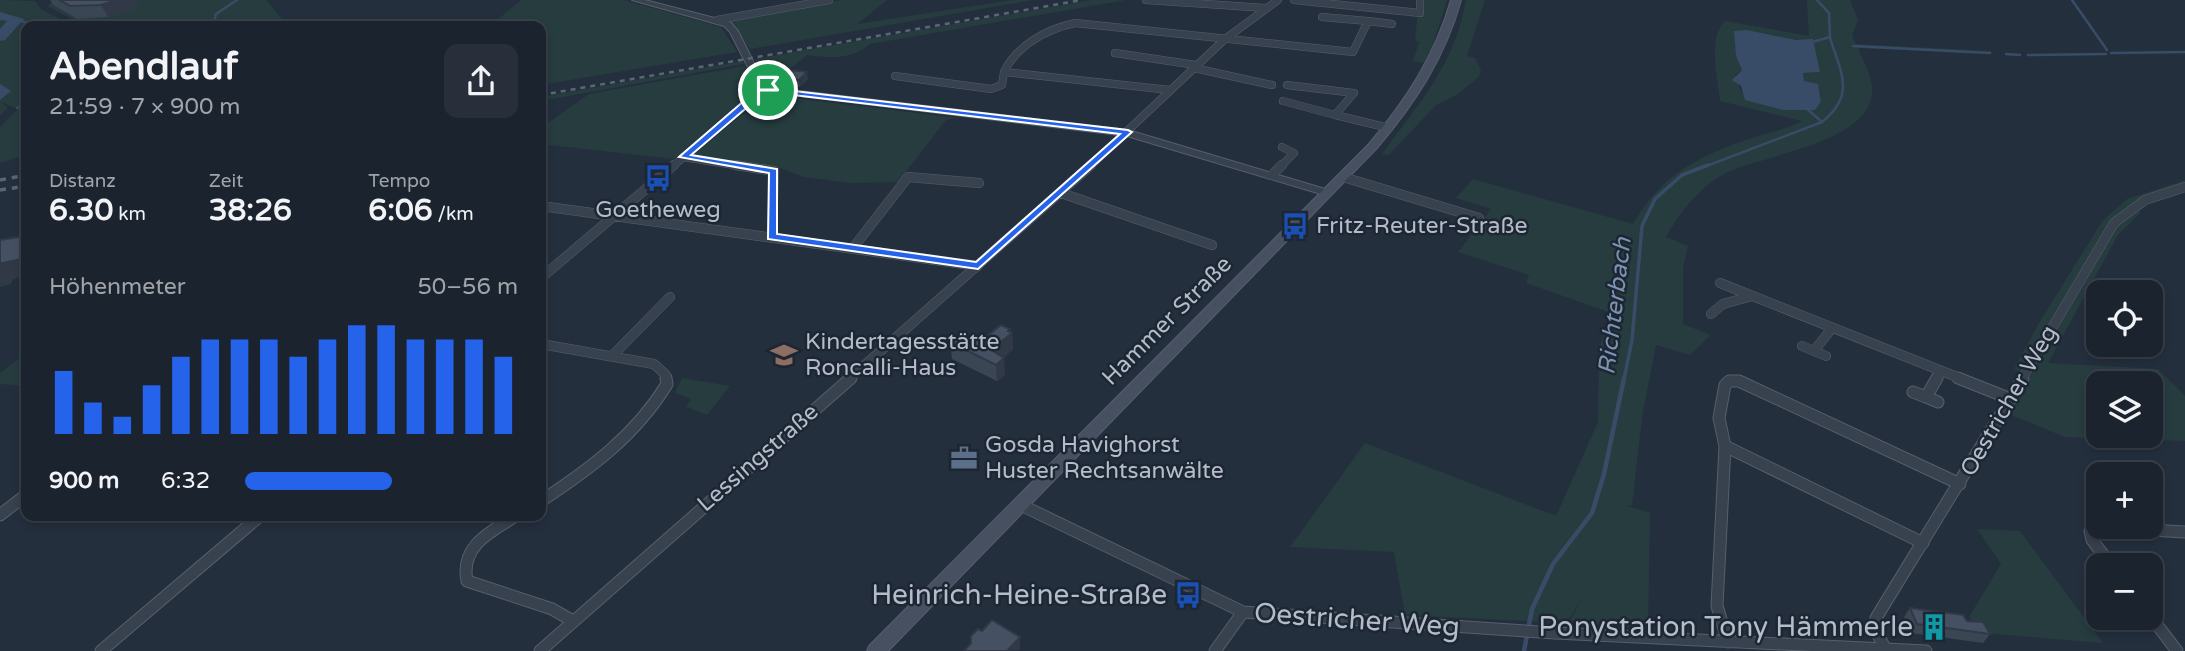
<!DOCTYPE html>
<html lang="de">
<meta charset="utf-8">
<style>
:root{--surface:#1b232e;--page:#282f3a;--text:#f1f3f6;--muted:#a0a4aa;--line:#39404a;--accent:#2563eb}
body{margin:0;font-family:"Varela Round",sans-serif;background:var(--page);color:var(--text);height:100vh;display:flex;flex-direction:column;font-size:26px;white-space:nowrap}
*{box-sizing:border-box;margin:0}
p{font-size:23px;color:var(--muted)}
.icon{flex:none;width:38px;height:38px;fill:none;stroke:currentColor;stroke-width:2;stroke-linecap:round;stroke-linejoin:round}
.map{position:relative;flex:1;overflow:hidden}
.drawer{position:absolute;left:21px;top:21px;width:525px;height:500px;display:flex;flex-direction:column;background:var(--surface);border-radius:14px;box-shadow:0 4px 10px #0003,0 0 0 2px var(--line)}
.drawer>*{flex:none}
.buttons{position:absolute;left:2086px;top:280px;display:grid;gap:14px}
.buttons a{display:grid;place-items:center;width:77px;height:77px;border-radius:14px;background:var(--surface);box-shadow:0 4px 10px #0003,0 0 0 2px var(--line);font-size:35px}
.pin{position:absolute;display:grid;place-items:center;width:60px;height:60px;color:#fff;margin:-30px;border:4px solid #fff;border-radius:50%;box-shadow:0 2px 7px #0007}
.round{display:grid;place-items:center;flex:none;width:74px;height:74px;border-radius:14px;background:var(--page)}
.overview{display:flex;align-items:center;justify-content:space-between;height:119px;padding:0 28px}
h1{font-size:38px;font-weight:700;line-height:52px}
.metrics{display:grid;grid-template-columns:repeat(3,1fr);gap:10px;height:119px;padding:7px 28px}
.metrics div{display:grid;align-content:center}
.metrics b{font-size:30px;font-weight:700}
.metrics small{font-size:19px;font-weight:400}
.metrics p{font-size:19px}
.chart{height:196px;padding:14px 28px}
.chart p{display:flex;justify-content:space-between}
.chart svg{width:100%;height:126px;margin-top:7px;stroke:var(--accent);stroke-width:6}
ul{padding:0 28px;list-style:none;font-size:23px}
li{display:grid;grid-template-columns:112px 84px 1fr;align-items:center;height:52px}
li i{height:18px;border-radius:9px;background:var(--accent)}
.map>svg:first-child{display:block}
.green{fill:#263c3f;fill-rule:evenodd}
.water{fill:#394c67}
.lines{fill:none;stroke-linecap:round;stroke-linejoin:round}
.stream-far2{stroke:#394c67;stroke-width:2.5}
.stream-far1{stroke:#394c67;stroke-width:3.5}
.stream{stroke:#394c67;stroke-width:4.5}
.river{fill:#394c67;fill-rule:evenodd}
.minor-far2-casing{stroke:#565f6c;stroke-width:8}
.minor-far1-casing{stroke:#565f6c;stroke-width:10}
.minor-casing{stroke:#565f6c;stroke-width:13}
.tertiary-casing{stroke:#565f6c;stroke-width:2}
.secondary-casing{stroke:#565f6c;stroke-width:2}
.minor-far2{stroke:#38414e;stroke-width:7}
.minor-far1{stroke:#38414e;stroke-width:9}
.minor{stroke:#38414e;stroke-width:11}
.tertiary{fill:#38414e;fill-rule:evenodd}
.secondary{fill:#465061;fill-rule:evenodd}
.rail-far1{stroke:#5a6575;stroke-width:2.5;stroke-dasharray:5 5;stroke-linecap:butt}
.rail{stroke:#5a6575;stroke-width:3.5;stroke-dasharray:6 6;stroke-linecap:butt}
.wall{fill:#3b4654}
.shaded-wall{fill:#303945}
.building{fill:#455162;stroke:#303945;stroke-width:2}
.route{fill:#2563eb;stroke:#fff;stroke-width:2;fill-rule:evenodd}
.labels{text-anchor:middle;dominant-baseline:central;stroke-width:5;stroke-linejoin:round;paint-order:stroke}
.poi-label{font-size:23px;fill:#b4bcc9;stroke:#1d2633;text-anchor:start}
.street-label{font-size:23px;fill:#b4bcc9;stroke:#1d2633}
.water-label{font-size:24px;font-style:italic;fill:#7c92b1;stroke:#1d2633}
.near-poi-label{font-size:28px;fill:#b4bcc9;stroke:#1d2633;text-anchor:end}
.near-street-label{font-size:28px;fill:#b4bcc9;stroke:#1d2633}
</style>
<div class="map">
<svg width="2185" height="651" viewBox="0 0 2185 651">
<rect width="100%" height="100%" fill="#242f3e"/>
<!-- green -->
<path class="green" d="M 0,0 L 35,1 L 41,9 L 73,26 L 26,26 L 26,155 L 0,163 L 0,127 L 18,109 L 1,102 L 8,108 L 0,115 L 0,18 L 9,21 L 5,29 L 20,19 L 0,14 Z
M 55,0 L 54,5 L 58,8 L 71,5 L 59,9 L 77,19 L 103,15 L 123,0 L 266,0 L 288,26 L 107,26 L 110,25 L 90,21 L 82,24 L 47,6 Z
M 521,0 L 624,0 L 721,27 L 737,52 L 541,85 L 541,26 L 490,26 Z
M 842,0 L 887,0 L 857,24 L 1012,0 L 1034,0 L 750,49 L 736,27 L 729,22 Z
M 1091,0 L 1126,0 L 870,44 C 851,60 831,58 807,55 L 770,86 L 755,59 Z
M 1419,0 L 1447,0 L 1432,48 L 1424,63 L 1413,61 L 1419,42 L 1415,41 Z
M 1466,0 L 1485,0 L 1467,56 L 1475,58 L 1481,70 L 1479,77 L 1458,94 L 1436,105 L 1389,155 L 1382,154 C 1420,101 1454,67 1466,0 Z
M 1807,0 L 1850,0 L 1858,20 L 1852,35 L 1856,44 L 1990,51 L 1994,54 L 1858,48 C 1863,62 1874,77 1872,94 C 1868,142 1765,155 1728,172 C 1700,186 1680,212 1666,237 L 1688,246 L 1683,268 L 1683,324 L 1711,335 L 1690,355 L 1656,345 L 1642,417 L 1632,506 L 1625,505 L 1650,513 L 1648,628 L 1569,623 L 1583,596 L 1567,623 L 1405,615 L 1394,552 L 1290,547 L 1365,443 L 1556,516 L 1598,422 L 1599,349 L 1611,313 L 1526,283 L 1529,275 L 1458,252 L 1491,209 L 1456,198 L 1473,179 L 1633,224 C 1663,173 1697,157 1752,138 C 1769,132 1785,130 1802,121 L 1720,101 C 1718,79 1707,38 1725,21 L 1809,36 ZM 1747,30 L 1796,40 L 1813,40 L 1819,72 L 1803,73 L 1804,81 L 1820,91 L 1821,102 L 1815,110 L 1741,92 L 1735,75 L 1742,70 L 1736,56 Z
M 742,61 L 744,64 L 541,101 L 541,97 Z
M 745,66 L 755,86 L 753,91 L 674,159 L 541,144 L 541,128 L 589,94 Z
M 767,95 L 958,118 L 946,120 L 898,182 L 851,183 L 804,177 L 777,167 L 691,156 Z
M 2185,180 L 2185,184 L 2142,199 L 2110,222 L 2022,372 L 2014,369 L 2039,323 L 2103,220 L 2127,199 Z
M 2133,211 L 2141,212 L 2118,235 L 2048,363 L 2158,369 L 2185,396 L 2185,441 L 2065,437 L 2009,414 L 2117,225 ZM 2098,383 L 2151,383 L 2151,436 L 2098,436 Z
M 26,354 L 26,386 L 0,384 L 0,373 Z
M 682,378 L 730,386 L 707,415 L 686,407 L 691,399 L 675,393 Z
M 1977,529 L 2020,531 L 2103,643 L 1981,633 L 1969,617 L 2001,564 Z"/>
<!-- water -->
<path class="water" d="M 1747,30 L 1796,40 L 1813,39 L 1820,72 L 1803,73 L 1804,81 L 1818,84 L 1821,102 L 1815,110 L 1783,110 L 1745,100 L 1741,86 L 1732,80 L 1742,70 L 1736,56 L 1734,31 Z"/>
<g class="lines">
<!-- stream-far2 -->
<path class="stream-far2" d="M 2072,0 L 2107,50
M 17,19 L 34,26
M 213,26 L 216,14 L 237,0
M 1809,43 L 1830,37 L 1829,13 L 1817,0
M 1853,46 L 1990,53
M 2111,53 L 2185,52
M 2006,54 L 2020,55
M 2028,55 L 2106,54
M 17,108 L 26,101
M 1822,122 C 1856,95 1841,73 1830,38
M 1704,167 L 1822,122 L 1806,108"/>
<!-- stream-far1 -->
<path class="stream-far1" d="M 1624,379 L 1632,340 L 1642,226 L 1655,199 L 1682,175 L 1708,165"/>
<!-- stream -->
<path class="stream" d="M 1524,651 L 1532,609 L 1553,564 L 1592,513 L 1604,474 L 1624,378"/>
<!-- river -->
<path class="river" d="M 0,12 L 24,19 L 5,40 L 0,41 L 0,29 L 7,21 L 0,20 Z
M 0,84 L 11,91 L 0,100 Z"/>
<defs>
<path id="minor-far2" d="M 1146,0 L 1266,8
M 1294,0 L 1420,13 L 1420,0
M 717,20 L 829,0
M 1368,21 L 1392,24
M 1115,53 L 1196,65
M 1194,68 L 1272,85
M 895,76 L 991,89 L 1002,85 L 1004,72
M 1287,85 L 1354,93 L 1335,115 L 1389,128
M 1170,90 L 1004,72 C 1017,45 1047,29 1075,23 L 1353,52 L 1368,21 L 1322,17
M 1283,101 L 1335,115
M 683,157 L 747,167
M 672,167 L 763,89
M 1089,167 L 1225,39 L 1278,0
M 1280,167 L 1294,153 L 1282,147"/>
<path id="minor-far1" d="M 735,165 L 774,171 L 772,236
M 1272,175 L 1282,165
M 1343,177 L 1479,218
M 1061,193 L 1212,245
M 541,206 L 978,266
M 853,248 L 908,177 L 979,183
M 541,278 L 674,165
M 1720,283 L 1962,379
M 1711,314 L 1723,304 L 1752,296
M 541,344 L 654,364 L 665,374 L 666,379
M 1802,346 L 1814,351
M 612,356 L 670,297
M 1826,356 L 1814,351 L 1832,328
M 849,379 L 1091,165
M 1936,379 L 1941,371
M 2022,379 L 2114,223 L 2145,200 L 2185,187"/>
<path id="minor" d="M 1937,378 L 1926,397 L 1938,402
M 1958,378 L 2011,399
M 1913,392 L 1926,397
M 1725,446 L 1923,543
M 541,501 C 590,469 636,435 667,384 L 666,378
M 1021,505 L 1243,612 L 1555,633 L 1926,651
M 0,515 L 26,495
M 516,516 C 490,532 460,546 467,581 L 552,609 L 573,621
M 2111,565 L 2092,540 L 2090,531 L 2098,527 L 2185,532
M 2151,617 L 2177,651
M 1728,642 L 1717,606 L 1725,446 L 1719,418 L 1725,385 L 1729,381 L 1739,381 L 1960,484
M 1885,648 L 1877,633 L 1876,618 L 2023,378
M 101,651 L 260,516
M 540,651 L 851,378
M 1215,651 L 1243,612"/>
<path id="tertiary" d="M 632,0 L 645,0 L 730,22 L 738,31 L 766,87 L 1128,130 L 1332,191 L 1333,193 L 1328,196 L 1324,195 L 1127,136 L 760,91 L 730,32 L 724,26 Z"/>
<path id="secondary" d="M 1451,0 L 1461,0 C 1445,58 1415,103 1377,148 L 888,651 L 867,651 L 869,646 L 1369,144 C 1406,100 1435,56 1451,0 Z"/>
</defs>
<!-- minor-far2 casing -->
<use href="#minor-far2" class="minor-far2-casing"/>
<!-- minor-far1 casing -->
<use href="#minor-far1" class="minor-far1-casing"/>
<!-- minor casing -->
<use href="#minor" class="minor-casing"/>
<!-- tertiary casing -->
<use href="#tertiary" class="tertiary-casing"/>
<!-- secondary casing -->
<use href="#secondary" class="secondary-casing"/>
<!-- minor-far2 -->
<use href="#minor-far2" class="minor-far2"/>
<!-- minor-far1 -->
<use href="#minor-far1" class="minor-far1"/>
<!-- minor -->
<use href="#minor" class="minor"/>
<!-- tertiary -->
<use href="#tertiary" class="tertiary"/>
<!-- secondary -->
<use href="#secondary" class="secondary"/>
<!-- rail-far1 -->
<path class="rail-far1" d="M 541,95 L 1082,0"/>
<!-- rail -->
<path class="rail" d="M 0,180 L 26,175
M 0,190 L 26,186"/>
</g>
<!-- wall -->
<path class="wall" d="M 50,0 L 135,0 L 139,8 L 108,17 L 77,19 L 53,5 Z
M 782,78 L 808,79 L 800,87 L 784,85 Z
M 1010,332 L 1012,333 L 1013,349 L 1003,358 L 1005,375 L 997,381 L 952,359 L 950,342 L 982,340 Z
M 1910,608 L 1967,621 L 1990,634 L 1983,643 L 1911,633 L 1904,617 Z"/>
<!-- shaded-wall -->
<path class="shaded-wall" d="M 117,0 L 135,0 L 139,8 L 108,17 L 101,5 Z
M 807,72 L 808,79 L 800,87 L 799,80 Z
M 26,258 L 26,276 L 13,279 L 11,284 L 0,287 L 0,268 L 2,263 Z
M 1010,329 L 1010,335 L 1012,333 L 1013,349 L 995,364 L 991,350 Z
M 1004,358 L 1005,375 L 997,381 L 996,365 Z
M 1020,637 L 1020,650 L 1007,651 Z"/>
<!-- building -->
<path class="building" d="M 59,0 L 117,0 L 101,5 L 70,6 Z
M 791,70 L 807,72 L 799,80 L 782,78 Z
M 26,236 L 26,258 L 2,263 L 0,268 L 0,240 Z
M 1001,325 L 1010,329 L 1008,331 L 1012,333 L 991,350 L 1004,358 L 996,365 L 950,342 L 961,334 L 982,340 Z
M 1910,608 L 1963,615 L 1967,621 L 1983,622 L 1990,634 L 1917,624 Z
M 992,620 L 1020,637 L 1007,651 L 964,651 L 971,643 L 971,636 L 978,629 L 982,631 Z"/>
<!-- route -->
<path class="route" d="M 760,87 L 1128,130 L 1132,132 L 978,269 L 768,239 L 769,173 L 679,157 ZM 765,92 L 768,92 L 1120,134 L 976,262 L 777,234 L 777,169 L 691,155 Z"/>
<!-- icons -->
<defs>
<symbol id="bus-bare" viewBox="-9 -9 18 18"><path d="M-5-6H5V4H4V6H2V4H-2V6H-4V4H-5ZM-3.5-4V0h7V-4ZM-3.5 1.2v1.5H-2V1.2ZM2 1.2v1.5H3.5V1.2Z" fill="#1a4fb4" stroke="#1d2633" stroke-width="2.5" paint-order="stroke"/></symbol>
<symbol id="school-bare" viewBox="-9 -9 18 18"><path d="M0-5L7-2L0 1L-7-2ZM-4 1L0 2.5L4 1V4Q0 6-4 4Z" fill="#8d6e63" stroke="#1d2633" stroke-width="2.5" paint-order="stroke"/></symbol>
<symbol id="office-bare" viewBox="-9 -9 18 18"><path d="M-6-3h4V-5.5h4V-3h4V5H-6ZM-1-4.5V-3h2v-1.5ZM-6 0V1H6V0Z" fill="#5c6f8a" stroke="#1d2633" stroke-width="2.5" paint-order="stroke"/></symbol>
<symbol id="building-bare" viewBox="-9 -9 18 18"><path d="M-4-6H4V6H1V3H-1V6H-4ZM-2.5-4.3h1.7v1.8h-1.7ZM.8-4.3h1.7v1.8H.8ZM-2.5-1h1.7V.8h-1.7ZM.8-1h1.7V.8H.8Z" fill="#0f9aa8" stroke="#1d2633" stroke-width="2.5" paint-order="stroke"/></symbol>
</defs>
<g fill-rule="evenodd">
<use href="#bus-bare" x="639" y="159" width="38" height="38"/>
<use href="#bus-bare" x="1276" y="207" width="38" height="38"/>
<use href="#school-bare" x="765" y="336" width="38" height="38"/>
<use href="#office-bare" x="945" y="439" width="38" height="38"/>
<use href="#bus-bare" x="1169" y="576" width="38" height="38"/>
<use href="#building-bare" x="1915" y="608" width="38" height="38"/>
</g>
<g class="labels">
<!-- poi labels -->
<g class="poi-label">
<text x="658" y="210" text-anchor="middle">Goetheweg</text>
<text x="1316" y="226">Fritz-Reuter-Straße</text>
<text x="805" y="342">Kindertagesstätte<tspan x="805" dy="26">Roncalli-Haus</tspan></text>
<text x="985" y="445">Gosda Havighorst<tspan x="985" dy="26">Huster Rechtsanwälte</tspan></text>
</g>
<!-- street labels -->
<g class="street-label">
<text transform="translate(1167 321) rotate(-45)">Hammer Straße</text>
<text transform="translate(2009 401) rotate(-60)">Oestricher Weg</text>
<text transform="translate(758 458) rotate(-41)">Lessingstraße</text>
</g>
<!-- water labels -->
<g class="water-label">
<text transform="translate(1615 306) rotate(-83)">Richterbach</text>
</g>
<!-- near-poi labels -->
<g class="near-poi-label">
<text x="1167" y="595">Heinrich-Heine-Straße</text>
<text x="1913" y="627">Ponystation Tony Hämmerle</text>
</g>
<!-- near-street labels -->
<g class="near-street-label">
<text transform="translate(1357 620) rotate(4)">Oestricher Weg</text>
</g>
</g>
</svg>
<div class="buttons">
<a><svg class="icon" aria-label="locate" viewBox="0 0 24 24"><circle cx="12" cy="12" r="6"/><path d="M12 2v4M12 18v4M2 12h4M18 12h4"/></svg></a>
<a><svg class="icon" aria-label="layers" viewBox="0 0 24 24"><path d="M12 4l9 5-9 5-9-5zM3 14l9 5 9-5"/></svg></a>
<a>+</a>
<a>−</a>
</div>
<div class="pin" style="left:768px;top:90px;background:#1e9e55"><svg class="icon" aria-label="arrive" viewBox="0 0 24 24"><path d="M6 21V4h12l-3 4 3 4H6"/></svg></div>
<section class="drawer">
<div class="overview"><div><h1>Abendlauf</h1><p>21:59 · 7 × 900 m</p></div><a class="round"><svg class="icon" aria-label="share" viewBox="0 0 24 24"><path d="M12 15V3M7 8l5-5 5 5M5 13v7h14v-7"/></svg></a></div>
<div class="metrics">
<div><p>Distanz</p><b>6.30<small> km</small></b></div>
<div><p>Zeit</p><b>38:26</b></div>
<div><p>Tempo</p><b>6:06<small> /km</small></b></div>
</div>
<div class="chart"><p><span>Höhenmeter</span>50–56 m</p>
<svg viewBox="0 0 160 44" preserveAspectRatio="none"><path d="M5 44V22M15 44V33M25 44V38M35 44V27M45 44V17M55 44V11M65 44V11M75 44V11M85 44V17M95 44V11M105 44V6M115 44V6M125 44V11M135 44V11M145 44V11M155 44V17"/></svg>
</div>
<ul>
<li><b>900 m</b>6:32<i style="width:54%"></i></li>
</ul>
</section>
</div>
